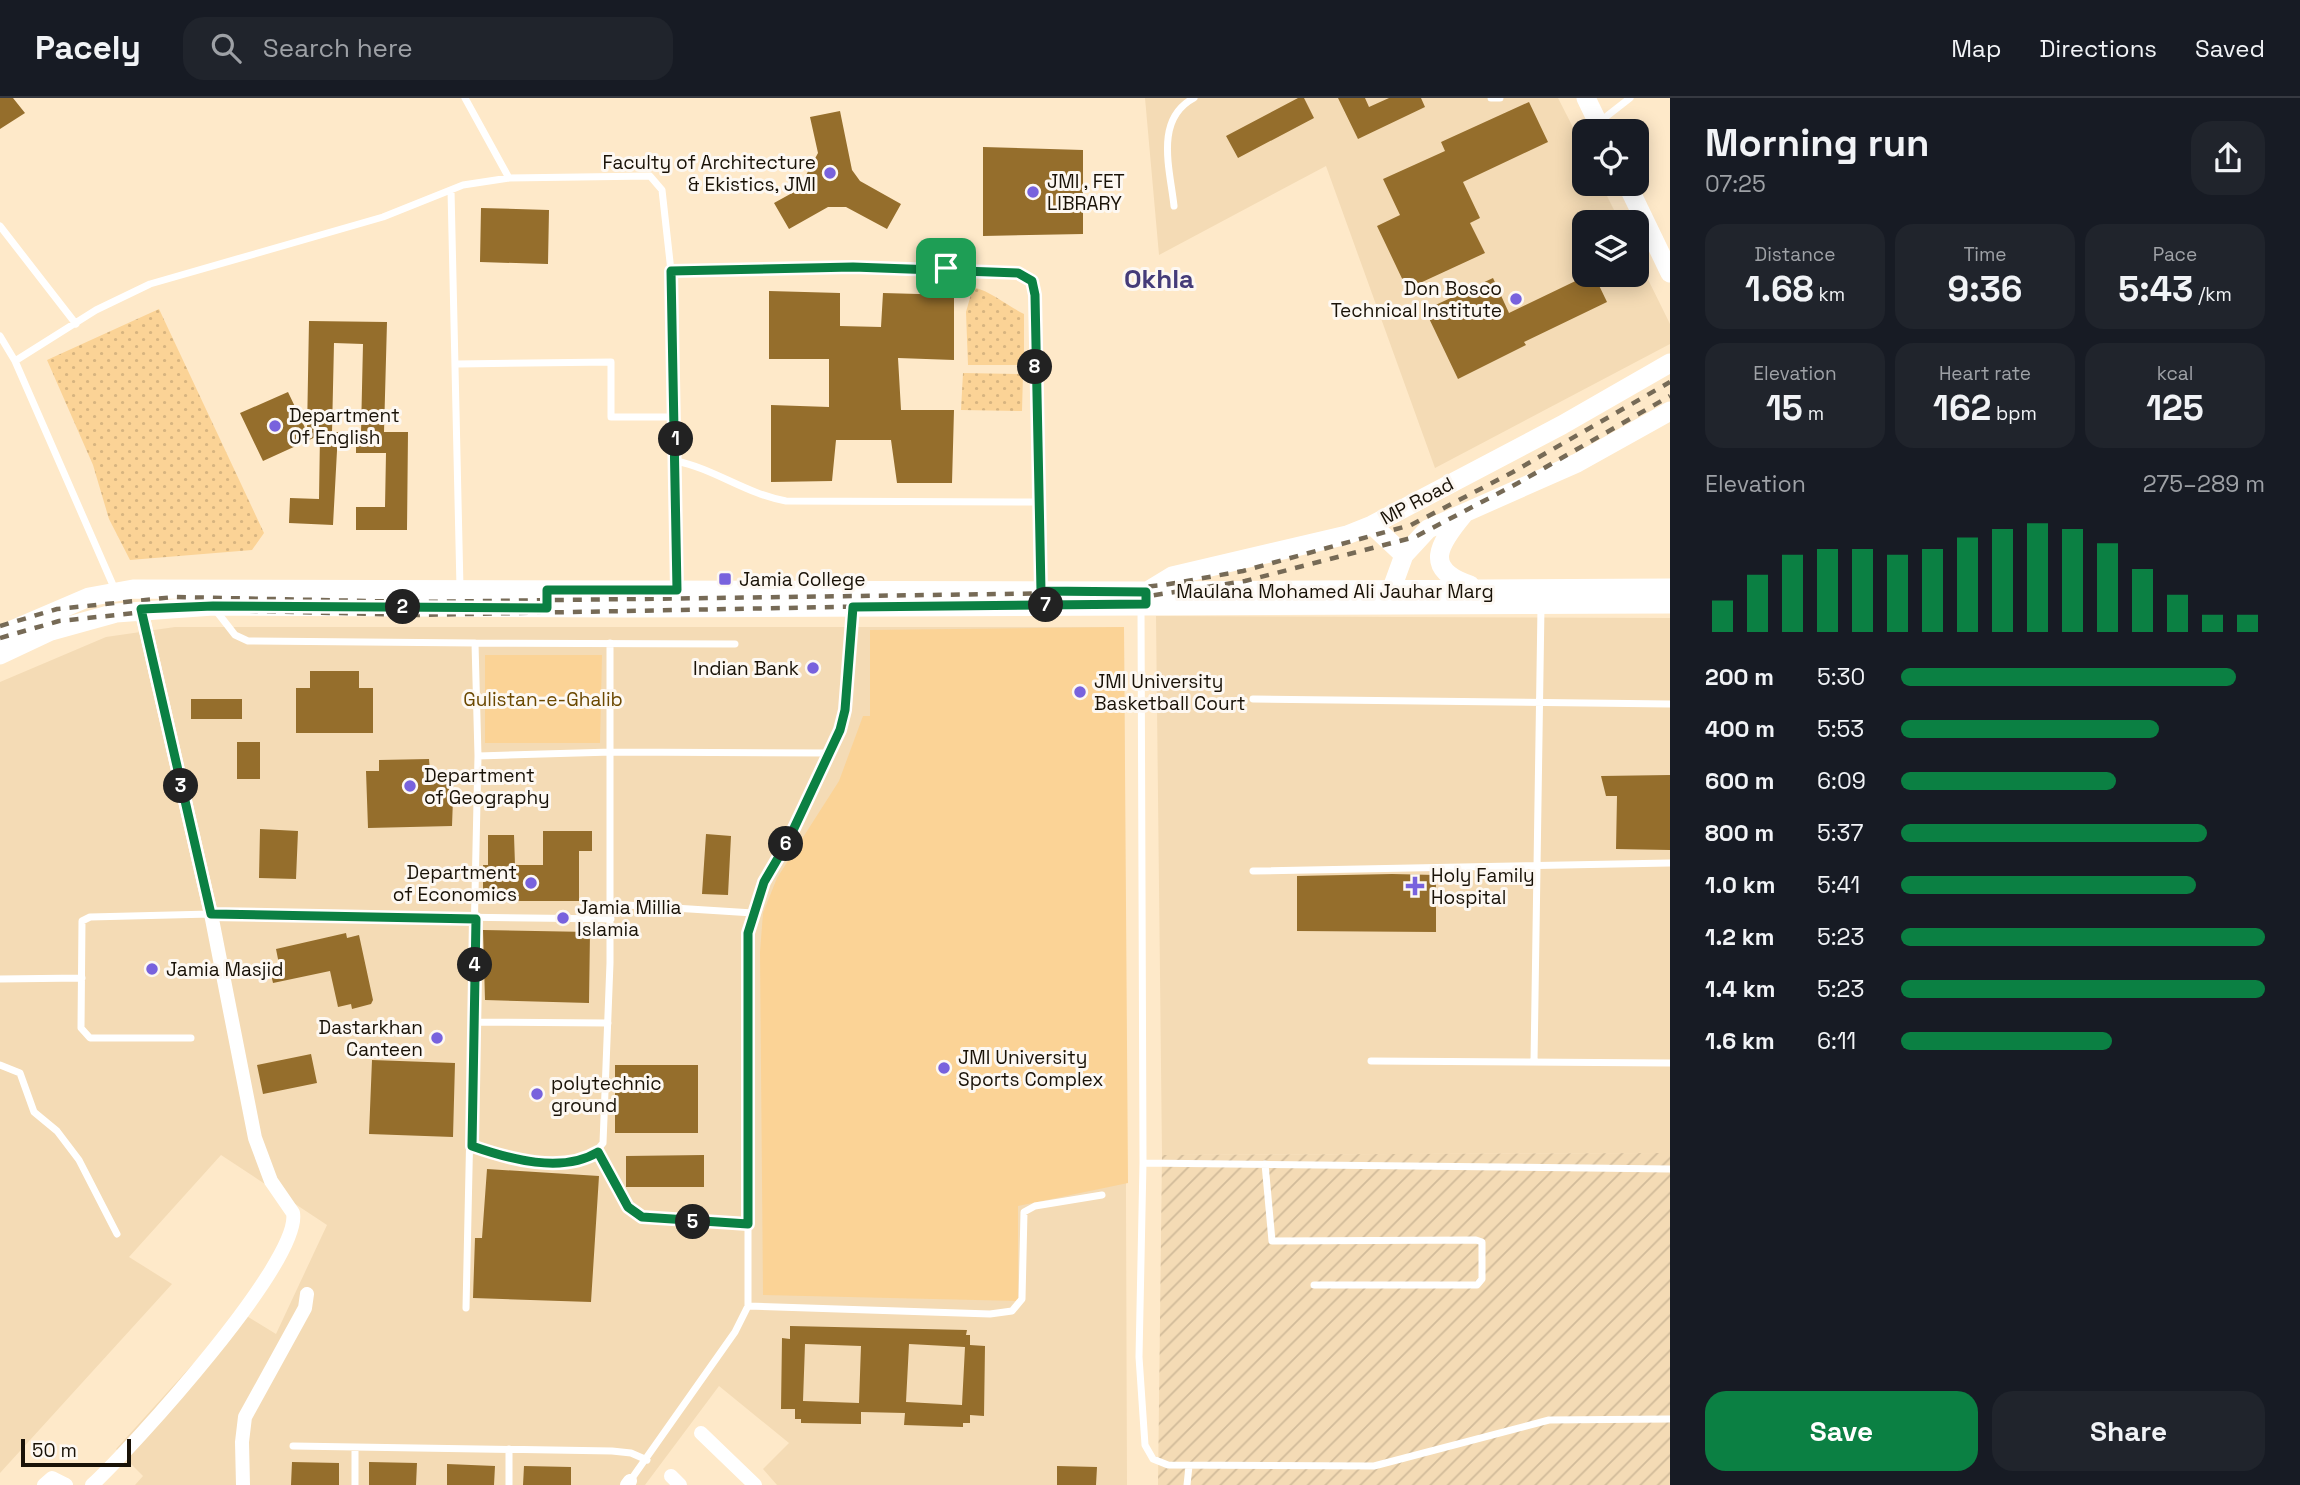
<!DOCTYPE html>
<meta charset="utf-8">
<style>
:root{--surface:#171b24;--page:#20242c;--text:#f1f3f6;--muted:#9ea1a6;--line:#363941;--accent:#0b8043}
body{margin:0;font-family:"Space Grotesk",sans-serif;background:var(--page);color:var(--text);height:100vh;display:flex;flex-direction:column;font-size:26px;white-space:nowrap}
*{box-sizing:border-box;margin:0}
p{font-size:23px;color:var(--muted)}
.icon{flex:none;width:38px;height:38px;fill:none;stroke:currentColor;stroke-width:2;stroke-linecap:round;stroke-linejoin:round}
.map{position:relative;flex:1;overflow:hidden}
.details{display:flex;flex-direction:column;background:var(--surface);width:630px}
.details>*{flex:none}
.tools{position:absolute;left:1572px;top:21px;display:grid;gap:14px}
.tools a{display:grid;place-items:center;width:77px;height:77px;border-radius:14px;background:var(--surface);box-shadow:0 4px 18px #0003;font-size:35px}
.scale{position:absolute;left:21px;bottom:18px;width:110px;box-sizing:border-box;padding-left:7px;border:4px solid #191207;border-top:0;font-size:19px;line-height:24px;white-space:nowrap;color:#191207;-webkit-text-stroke:5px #fdf8f2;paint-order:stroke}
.pin{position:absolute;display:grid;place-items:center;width:60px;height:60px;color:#fff;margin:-30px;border-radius:14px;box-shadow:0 4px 10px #0006}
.km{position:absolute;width:35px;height:35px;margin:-18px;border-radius:50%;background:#222;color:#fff;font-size:19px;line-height:35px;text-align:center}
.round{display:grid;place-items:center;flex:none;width:74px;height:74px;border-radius:21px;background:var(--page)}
.overview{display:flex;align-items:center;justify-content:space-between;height:119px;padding:0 35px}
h1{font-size:38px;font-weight:600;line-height:52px}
.figures{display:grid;grid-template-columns:repeat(3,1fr);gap:10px;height:119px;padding:7px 35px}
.figures div{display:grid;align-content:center;border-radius:18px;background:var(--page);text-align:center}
.figures b{font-size:35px;font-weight:600}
.figures small{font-size:19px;font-weight:400}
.figures p{font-size:19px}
.chart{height:196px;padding:14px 35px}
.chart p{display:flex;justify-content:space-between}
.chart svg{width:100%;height:126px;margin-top:7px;stroke:var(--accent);stroke-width:6}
.button{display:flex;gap:14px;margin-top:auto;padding:14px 35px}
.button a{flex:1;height:80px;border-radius:21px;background:var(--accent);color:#fff;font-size:28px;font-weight:600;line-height:80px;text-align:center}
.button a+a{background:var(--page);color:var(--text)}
ul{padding:0 35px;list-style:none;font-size:23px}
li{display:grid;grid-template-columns:112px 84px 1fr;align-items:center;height:52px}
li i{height:18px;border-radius:9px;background:var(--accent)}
header{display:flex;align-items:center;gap:42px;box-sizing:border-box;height:98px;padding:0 35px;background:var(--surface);border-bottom:2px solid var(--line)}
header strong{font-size:33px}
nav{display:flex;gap:38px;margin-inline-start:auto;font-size:24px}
.search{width:490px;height:63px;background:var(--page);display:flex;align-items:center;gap:18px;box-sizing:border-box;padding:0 24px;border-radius:21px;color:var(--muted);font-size:26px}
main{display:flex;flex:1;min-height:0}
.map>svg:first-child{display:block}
.built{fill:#f4dbb5}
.industrial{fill:url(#industrial-furrows)}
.grass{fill:url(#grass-dots)}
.garden{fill:#fbd396}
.building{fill:#956e2c;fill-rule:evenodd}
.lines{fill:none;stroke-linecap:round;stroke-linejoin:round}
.lane{stroke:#fff;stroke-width:7}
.street{stroke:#fff;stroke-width:14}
.secondary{stroke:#fff;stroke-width:19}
.rail{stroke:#766a56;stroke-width:4.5;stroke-dasharray:9 9;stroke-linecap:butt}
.route-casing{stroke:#fff;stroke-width:14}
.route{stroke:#0b8043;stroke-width:9}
.poi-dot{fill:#7862dd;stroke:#fdf8f2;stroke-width:2.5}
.labels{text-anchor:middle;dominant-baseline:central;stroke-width:6;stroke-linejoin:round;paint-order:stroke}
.poi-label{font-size:19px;fill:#191207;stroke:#fdf8f2;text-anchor:start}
.street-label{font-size:19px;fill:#191207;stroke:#fdf8f2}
.park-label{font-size:19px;fill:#6b4800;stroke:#fdf8f2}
.district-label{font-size:26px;font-weight:bold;fill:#453c79;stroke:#fdf8f2}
</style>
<header>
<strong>Pacely</strong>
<div class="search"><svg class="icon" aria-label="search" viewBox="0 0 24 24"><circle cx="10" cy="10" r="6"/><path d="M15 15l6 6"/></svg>Search here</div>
<nav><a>Map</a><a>Directions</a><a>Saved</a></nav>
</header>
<main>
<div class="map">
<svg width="1670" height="1387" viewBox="0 0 1670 1387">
<defs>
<pattern id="industrial-furrows" width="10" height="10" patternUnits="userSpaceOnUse" patternTransform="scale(1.75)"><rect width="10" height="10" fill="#f4dbb5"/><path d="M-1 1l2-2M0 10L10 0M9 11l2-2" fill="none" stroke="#d1bb9a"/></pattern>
<pattern id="grass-dots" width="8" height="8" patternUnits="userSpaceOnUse" patternTransform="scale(1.75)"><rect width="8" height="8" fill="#fbd396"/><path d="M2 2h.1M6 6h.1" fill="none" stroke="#d7b480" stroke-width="1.8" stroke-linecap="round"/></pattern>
</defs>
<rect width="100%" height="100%" fill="#fee9c9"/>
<!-- built -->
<path class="built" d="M 1145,0 L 1558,0 L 1584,51 L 1584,86 L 1601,86 L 1620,124 L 1584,124 L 1584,177 L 1636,177 L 1636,157 L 1670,226 L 1670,246 L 1435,370 L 1326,68 L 1159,157 Z
M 1156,518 L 1670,520 L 1670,1055 L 1162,1057 Z
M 175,529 L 1124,529 L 1127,1387 L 777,1387 L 763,1371 L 789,1345 L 719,1288 L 645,1387 L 135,1387 L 143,1378 L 116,1351 L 240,1214 L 276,1236 L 327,1127 L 221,1057 L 129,1159 L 172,1186 L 0,1375 L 0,584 L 106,539 Z"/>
<!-- industrial -->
<path class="industrial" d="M 1670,1055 L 1670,1387 L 1158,1387 L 1162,1057 Z"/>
<!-- grass -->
<path class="grass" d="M 973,189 C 992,194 1006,207 1024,216 L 1024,267 L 968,267 L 966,214 Z
M 159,211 L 264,435 L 252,452 L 130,462 L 109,421 L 93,367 L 47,262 Z
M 963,275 L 1023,276 L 1022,313 L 961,312 Z"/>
<!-- garden -->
<path class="garden" d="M 1124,529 L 1128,1085 L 1018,1108 L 1018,1203 L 763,1197 L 760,854 L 763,815 L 777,780 L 839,683 L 863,618 L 870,618 L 870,532 Z
M 485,557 L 602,557 L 600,645 L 485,645 Z"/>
<!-- building -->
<path class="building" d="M 0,0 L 13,0 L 25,15 L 0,31 Z
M 1298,0 L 1304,0 L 1314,20 L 1238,60 L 1226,38 Z
M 1338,0 L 1365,0 L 1369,9 L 1389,0 L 1421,0 L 1425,9 L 1358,41 Z
M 1529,4 L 1548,44 L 1463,84 L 1480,120 L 1470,125 L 1485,155 L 1407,191 L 1377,128 L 1400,117 L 1383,81 L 1445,53 L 1441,44 Z
M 840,13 L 852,72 L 860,83 L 901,106 L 887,131 L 846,109 L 828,109 L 789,131 L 774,105 L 812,84 L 805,79 L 818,55 L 810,19 Z
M 983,49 L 1083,52 L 1083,136 L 983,138 Z
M 481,110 L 549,112 L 548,166 L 480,164 Z
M 1588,177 L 1594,177 L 1607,204 L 1524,244 L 1526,247 L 1458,281 L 1425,212 L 1493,180 L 1509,215 Z
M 769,193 L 840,195 L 840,228 L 881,229 L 883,195 L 954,197 L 954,262 L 898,260 L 901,312 L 954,312 L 952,385 L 897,385 L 891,342 L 836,342 L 832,383 L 771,384 L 771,307 L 829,309 L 829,261 L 769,261 Z
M 309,223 L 387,224 L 384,334 L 408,334 L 407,432 L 356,432 L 356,409 L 385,409 L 386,355 L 356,355 L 356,334 L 361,334 L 363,246 L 334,245 L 332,334 L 338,334 L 333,427 L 289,425 L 290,400 L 319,401 L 320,337 L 263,363 L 240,315 L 288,294 L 307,334 Z
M 310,573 L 359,573 L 359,590 L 373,590 L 373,635 L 296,635 L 296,590 L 310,590 Z
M 191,601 L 242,601 L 242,621 L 191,621 Z
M 237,644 L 260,644 L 260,681 L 237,681 Z
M 429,661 L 430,674 L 454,673 L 452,728 L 368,730 L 366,673 L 379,673 L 379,662 Z
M 1670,677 L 1670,752 L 1616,751 L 1617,698 L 1606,698 L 1601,678 Z
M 260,731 L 298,733 L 296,781 L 259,780 Z
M 543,733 L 592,733 L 592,753 L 579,753 L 579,803 L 483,803 L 483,767 L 488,767 L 488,737 L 514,737 L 515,767 L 543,767 Z
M 706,736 L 731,738 L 728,797 L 702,796 Z
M 1392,776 L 1436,777 L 1436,834 L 1297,833 L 1297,778 Z
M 483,832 L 590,834 L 589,905 L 485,902 Z
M 346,835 L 347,840 L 359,837 L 373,902 L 371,906 L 352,911 L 351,906 L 338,909 L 330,873 L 273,885 L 269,868 L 279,866 L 276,851 Z
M 311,956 L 317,985 L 263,996 L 257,967 Z
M 372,962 L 455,965 L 453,1039 L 369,1036 Z
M 615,967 L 698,967 L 698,1035 L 615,1035 Z
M 704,1057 L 704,1089 L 626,1089 L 626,1058 Z
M 487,1071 L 599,1078 L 591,1204 L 473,1200 L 475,1140 L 482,1140 Z
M 790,1228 L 967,1232 L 966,1237 L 970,1237 L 970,1247 L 985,1248 L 984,1318 L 970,1317 L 970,1325 L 963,1325 L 963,1329 L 904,1327 L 905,1315 L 861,1314 L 861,1326 L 801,1325 L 801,1321 L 795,1321 L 795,1311 L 781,1311 L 782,1240 L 790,1241 ZM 805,1246 L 861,1248 L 859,1305 L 803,1303 ZM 909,1246 L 965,1249 L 962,1307 L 906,1304 Z
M 292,1364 L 339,1365 L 339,1387 L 291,1387 Z
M 369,1364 L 417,1365 L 416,1387 L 369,1387 Z
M 447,1366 L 495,1368 L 494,1387 L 447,1387 Z
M 524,1368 L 571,1369 L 571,1387 L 523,1387 Z
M 1057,1368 L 1097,1369 L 1096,1387 L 1057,1387 Z"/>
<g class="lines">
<!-- lane -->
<path class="lane" d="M 465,0 L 509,80
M 1491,0 L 1500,0
M 1598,25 L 1630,0
M 451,92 L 460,490
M 1174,108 C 1170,71 1154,21 1194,0
M 0,128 L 76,226
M 671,173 C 726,171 1001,158 1032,183 L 1035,197 L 1041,493
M 0,238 L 15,263 L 116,494
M 15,263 L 96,212 L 150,186 L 383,119 L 463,87 L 509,80 L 650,78 L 662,92 L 671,173 L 677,492
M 458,266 L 611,264 L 611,319 L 675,319
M 676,363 C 715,371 746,396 786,403 L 1039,404
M 214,510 L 235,537 L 248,543 L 475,545 L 478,658 L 466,1210
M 1141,511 L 1143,1065 L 1139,1259 L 1145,1347 L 1153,1361 L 1168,1367 L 1374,1368 L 1549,1322 L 1670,1321
M 475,545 L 735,546
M 1253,601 L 1670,606
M 478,658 L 612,654 L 830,655
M 1253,773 L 1670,765
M 611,806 L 753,815
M 0,881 L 82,880
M 473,924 L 608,925
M 191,940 L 90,940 L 81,930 L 82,823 L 90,819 L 211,816 L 611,821
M 1371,963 L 1670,965
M 1534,964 L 1541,509
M 0,967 L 20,975 L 34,1014 L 57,1033 L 79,1062 L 117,1136
M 472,1048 C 516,1063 546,1067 592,1058 L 603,1045 L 610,865 L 610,545
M 599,1054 L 628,1109 L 643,1119 L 748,1126
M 1143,1065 L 1670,1071
M 1265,1066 L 1272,1143 L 1476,1142 L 1482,1144 L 1482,1181 L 1477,1187 L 1314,1187
M 748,1208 L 990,1216 L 1012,1213 L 1022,1201 L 1024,1114 L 1035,1108 L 1102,1097
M 293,1348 L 612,1353 L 631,1355 L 647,1362
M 355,1349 L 355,1387
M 509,1351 L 509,1387
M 630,1383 L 735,1234 L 748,1208 L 748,835 C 767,764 812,701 840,632 L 845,613 L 852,510
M 1187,1387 L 1189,1368"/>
<!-- street -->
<path class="street" d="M 701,1335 L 755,1387
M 671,1378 L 680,1387
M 44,1387 L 52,1380 L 66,1387
M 92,1387 C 132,1350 302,1163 293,1115 L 271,1083 L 255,1040 L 211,816 L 141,511
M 243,1387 L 242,1344 L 245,1319 L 305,1210 L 307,1196
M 627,1387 L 630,1383"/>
<!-- secondary -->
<path class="secondary" d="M 1586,0 L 1602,33
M 1627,86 L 1670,175
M 1464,416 C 1439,446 1422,471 1470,487
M 1372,427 L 1404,457
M 1149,492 L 1172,478 L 1347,437 L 1372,427 L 1562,327 L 1670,265
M 1393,499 L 1392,490 L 1404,457 L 1428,431 L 1577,365 L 1670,313
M 0,537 L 89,499 L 133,491 L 1146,493 L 1670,490
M 0,557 L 51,533 L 116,515 L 213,508 L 625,510 L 1670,506"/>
<!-- rail -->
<path class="rail" d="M 1136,500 L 1245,483 L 1415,439 L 1518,385 L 1670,298
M 0,528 L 57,511 L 174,499 L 415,504 L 1077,495 L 1164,487 L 1243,473 L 1411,427 L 1513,374 L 1670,284
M 0,540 L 59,523 L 174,511 L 415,517 L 888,508"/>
</g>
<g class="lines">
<defs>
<path id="route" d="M 853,169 L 1018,175 L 1032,183 L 1035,197 L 1041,493 L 1146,494 L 1146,506 L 853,509 L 845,612 L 840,632 L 788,743 L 764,784 L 748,835 L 748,1126 L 642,1119 L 628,1109 L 598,1054 C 562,1076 509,1061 472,1048 L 476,821 L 211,816 L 141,511 L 213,508 L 547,510 L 547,492 L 677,492 L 671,173 Z"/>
</defs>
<!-- route casing -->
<use href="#route" class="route-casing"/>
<!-- route -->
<use href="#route" class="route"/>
</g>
<!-- markers -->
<g class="poi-dot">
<circle cx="830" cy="75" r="7"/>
<circle cx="1033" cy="94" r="7"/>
<circle cx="1516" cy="201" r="7"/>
<circle cx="275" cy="328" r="7"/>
<rect x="718" y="474" width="14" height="14" rx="3.5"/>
<circle cx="813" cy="570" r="7"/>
<circle cx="1080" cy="594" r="7"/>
<circle cx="410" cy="688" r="7"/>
<circle cx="531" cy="785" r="7"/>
<path d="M1411.5 777.5h7v7h7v7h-7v7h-7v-7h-7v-7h7z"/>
<circle cx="563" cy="820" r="7"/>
<circle cx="152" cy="871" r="7"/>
<circle cx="437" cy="940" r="7"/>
<circle cx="944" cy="970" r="7"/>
<circle cx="537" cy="996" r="7"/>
</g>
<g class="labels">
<!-- poi labels -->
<g class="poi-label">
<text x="816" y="64" text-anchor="end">Faculty of Architecture<tspan x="816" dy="22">&amp; Ekistics, JMI</tspan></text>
<text x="1047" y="83">JMI , FET<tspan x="1047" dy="22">LIBRARY</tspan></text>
<text x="1502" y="190" text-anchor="end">Don Bosco<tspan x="1502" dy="22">Technical Institute</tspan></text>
<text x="289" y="317">Department<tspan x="289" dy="22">Of English</tspan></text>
<text x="739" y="481">Jamia College</text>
<text x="799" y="570" text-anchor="end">Indian Bank</text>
<text x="1094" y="583">JMI University<tspan x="1094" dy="22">Basketball Court</tspan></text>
<text x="424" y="677">Department<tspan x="424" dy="22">of Geography</tspan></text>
<text x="517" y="774" text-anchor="end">Department<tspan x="517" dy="22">of Economics</tspan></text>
<text x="1431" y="777">Holy Family<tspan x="1431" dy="22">Hospital</tspan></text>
<text x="577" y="809">Jamia Millia<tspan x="577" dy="22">Islamia</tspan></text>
<text x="166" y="871">Jamia Masjid</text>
<text x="423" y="929" text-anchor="end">Dastarkhan<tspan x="423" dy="22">Canteen</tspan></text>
<text x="958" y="959">JMI University<tspan x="958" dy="22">Sports Complex</tspan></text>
<text x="551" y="985">polytechnic<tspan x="551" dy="22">ground</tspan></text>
</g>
<!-- street labels -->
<g class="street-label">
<text transform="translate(1417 403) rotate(-28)">MP Road</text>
<text x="1335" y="493">Maulana Mohamed Ali Jauhar Marg</text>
</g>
<!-- park labels -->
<g class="park-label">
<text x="543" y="601">Gulistan-e-Ghalib</text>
</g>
<!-- district labels -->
<g class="district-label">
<text x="1159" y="181">Okhla</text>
</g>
</g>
</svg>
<div class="tools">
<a><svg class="icon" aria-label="locate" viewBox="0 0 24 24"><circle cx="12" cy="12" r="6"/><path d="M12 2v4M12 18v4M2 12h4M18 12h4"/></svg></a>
<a><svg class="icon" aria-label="layers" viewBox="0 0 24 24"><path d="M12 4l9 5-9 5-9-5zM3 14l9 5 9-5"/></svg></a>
</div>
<div class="scale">50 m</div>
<div class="pin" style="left:946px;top:170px;background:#1e9e55"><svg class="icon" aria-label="arrive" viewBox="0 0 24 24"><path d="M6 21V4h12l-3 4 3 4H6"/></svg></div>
<b class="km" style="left:676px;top:341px">1</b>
<b class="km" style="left:403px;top:509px">2</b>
<b class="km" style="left:181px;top:688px">3</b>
<b class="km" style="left:475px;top:867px">4</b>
<b class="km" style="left:693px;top:1124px">5</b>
<b class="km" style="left:786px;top:746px">6</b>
<b class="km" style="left:1046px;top:507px">7</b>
<b class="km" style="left:1035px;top:269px">8</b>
</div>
<section class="details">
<div class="overview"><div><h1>Morning run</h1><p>07:25</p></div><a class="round"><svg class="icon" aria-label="share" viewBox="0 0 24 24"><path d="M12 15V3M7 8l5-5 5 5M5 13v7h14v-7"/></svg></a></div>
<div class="figures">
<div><p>Distance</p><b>1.68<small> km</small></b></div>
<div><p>Time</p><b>9:36</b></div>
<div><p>Pace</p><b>5:43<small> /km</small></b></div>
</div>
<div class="figures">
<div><p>Elevation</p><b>15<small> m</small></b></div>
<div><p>Heart rate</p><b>162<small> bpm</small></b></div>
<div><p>kcal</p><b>125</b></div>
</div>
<div class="chart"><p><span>Elevation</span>275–289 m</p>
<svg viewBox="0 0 160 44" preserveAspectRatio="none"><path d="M5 44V33M15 44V24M25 44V17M35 44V15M45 44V15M55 44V17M65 44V15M75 44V11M85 44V8M95 44V6M105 44V8M115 44V13M125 44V22M135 44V31M145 44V38M155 44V38"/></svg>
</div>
<ul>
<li><b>200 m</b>5:30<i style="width:92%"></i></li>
<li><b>400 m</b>5:53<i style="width:71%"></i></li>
<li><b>600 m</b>6:09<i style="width:59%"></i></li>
<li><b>800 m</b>5:37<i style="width:84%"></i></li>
<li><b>1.0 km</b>5:41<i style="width:81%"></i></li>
<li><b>1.2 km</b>5:23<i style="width:100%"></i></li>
<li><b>1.4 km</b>5:23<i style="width:100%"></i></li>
<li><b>1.6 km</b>6:11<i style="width:58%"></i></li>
</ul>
<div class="button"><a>Save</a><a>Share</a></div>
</section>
</main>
